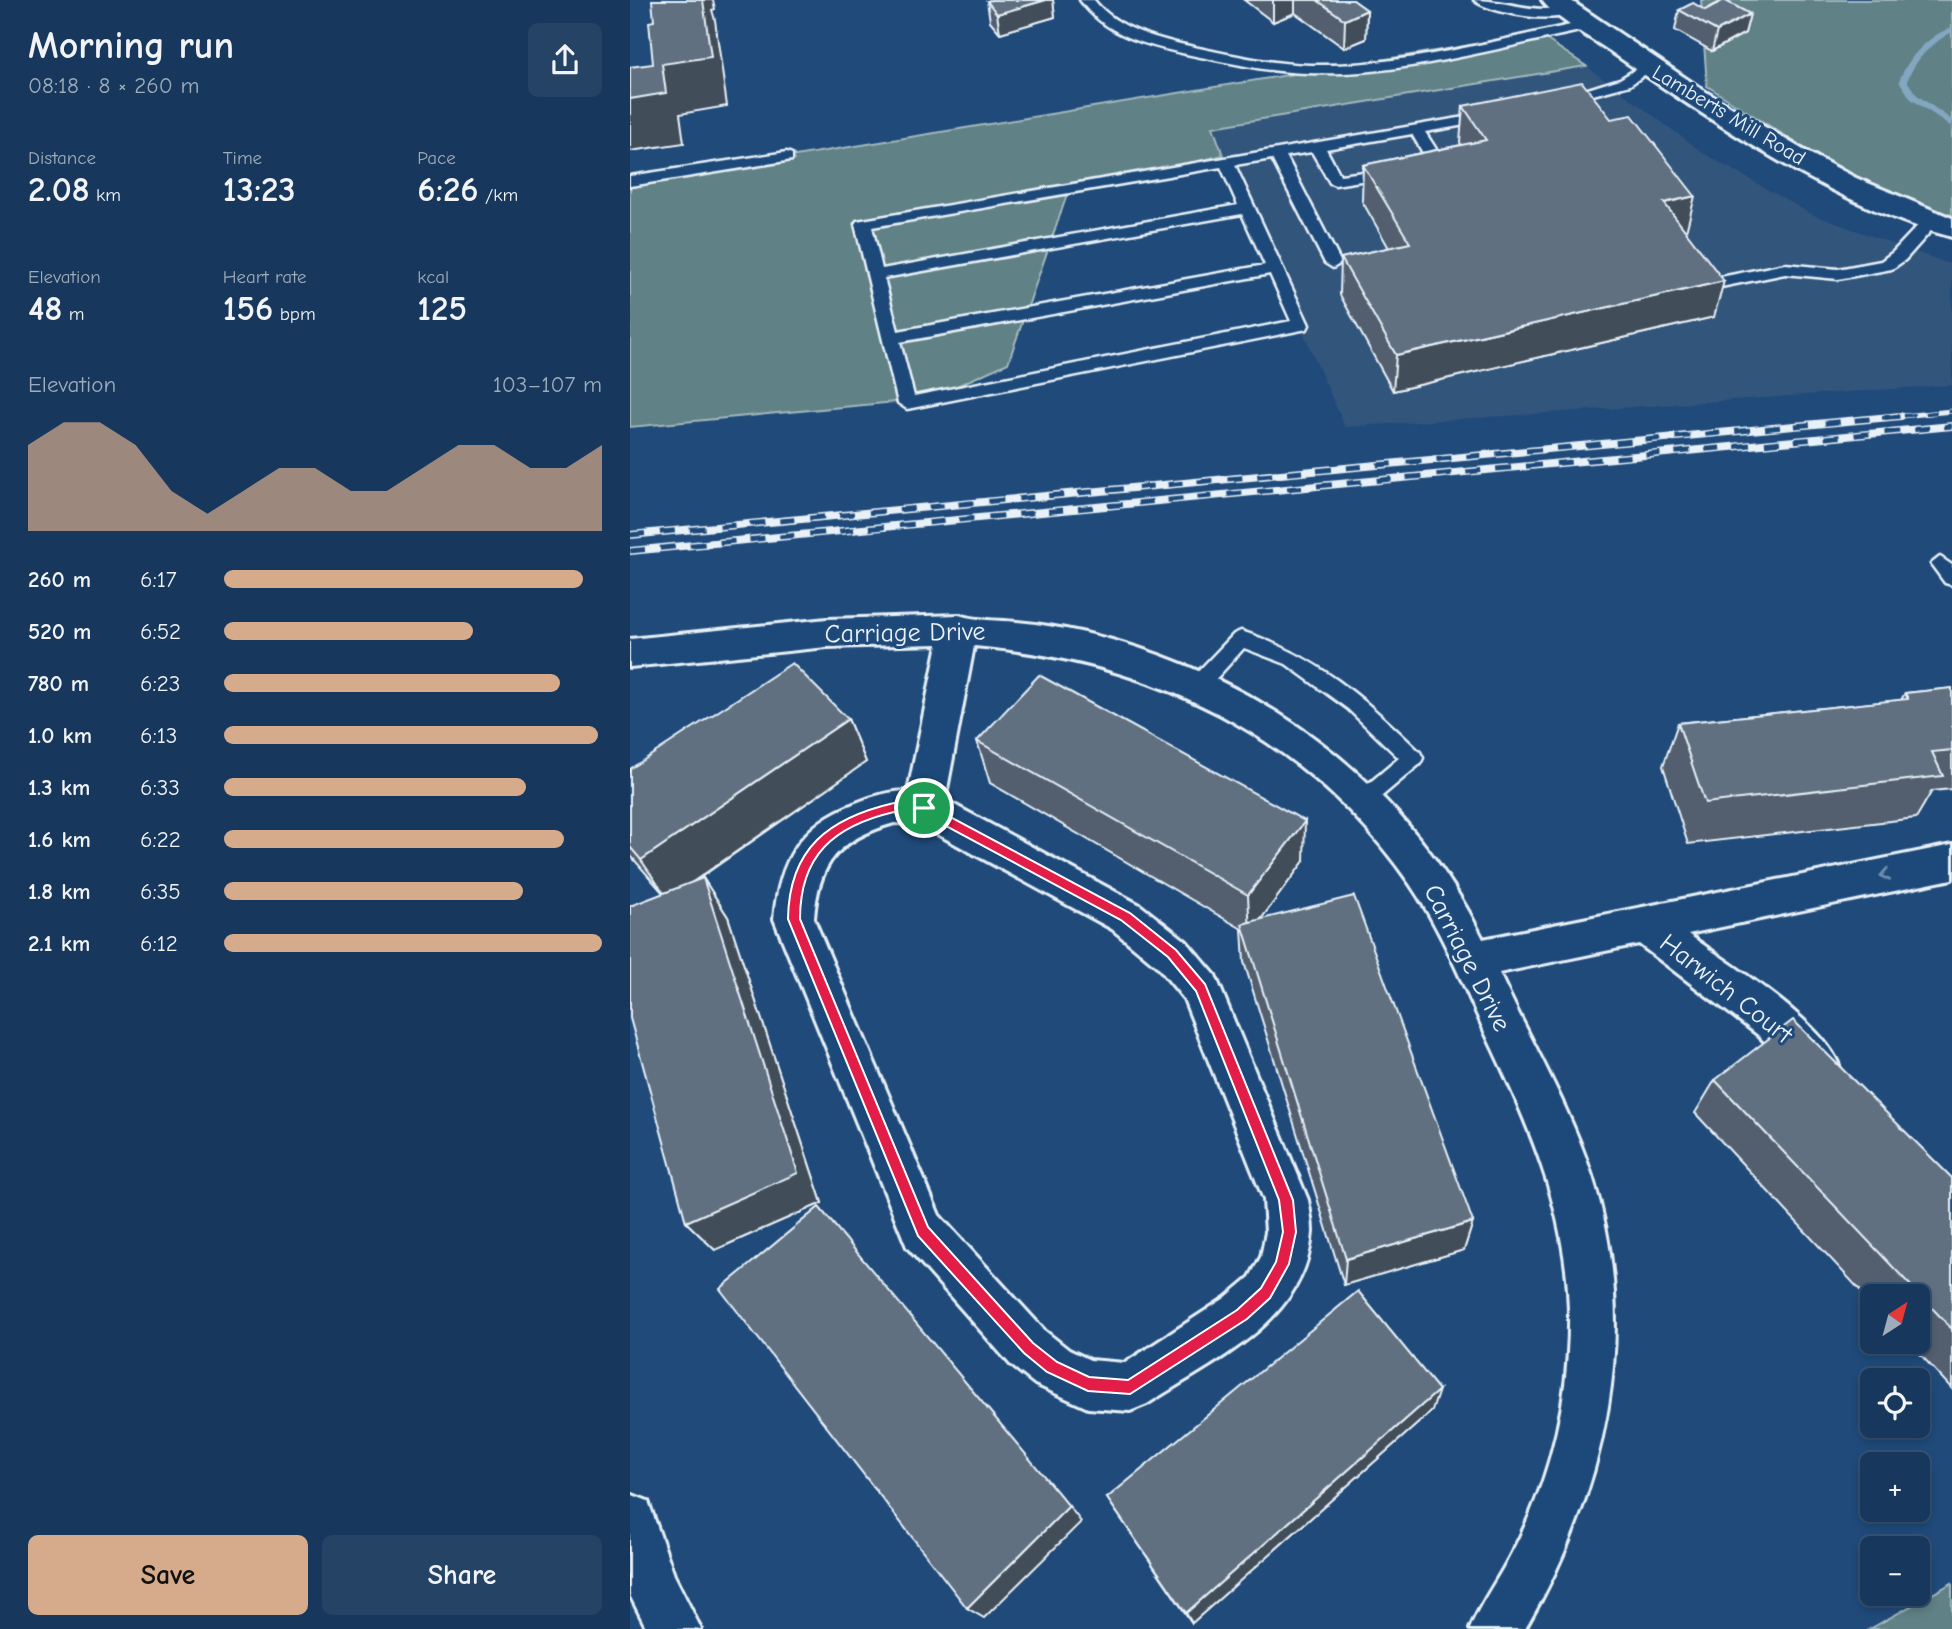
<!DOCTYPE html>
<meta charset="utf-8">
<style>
:root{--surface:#17385c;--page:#244365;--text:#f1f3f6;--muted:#9eacbb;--line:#365272;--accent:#d6ab8b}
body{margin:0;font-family:"Comic Neue",sans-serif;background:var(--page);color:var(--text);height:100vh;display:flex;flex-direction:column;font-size:26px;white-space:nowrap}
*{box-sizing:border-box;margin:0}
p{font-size:23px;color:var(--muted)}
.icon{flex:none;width:38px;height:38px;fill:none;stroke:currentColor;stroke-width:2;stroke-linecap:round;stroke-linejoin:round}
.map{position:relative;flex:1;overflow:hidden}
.details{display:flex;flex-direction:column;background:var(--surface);width:630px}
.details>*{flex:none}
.needle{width:46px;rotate:36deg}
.tools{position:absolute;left:1230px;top:1284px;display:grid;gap:14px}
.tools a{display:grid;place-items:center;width:70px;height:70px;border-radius:10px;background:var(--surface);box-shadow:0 4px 10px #0003,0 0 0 2px var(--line);font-size:35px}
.pin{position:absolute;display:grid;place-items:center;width:60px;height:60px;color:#fff;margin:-30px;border:4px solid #fff;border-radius:50%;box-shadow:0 2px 7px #0007}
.round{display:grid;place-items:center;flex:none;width:74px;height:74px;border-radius:10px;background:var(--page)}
.summary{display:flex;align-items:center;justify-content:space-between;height:119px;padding:0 28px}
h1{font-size:38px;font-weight:800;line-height:52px}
.stats{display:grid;grid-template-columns:repeat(3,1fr);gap:10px;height:119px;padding:7px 28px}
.stats div{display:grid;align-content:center}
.stats b{font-size:35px;font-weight:800}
.stats small{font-size:19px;font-weight:400}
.stats p{font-size:19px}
.chart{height:196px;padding:14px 28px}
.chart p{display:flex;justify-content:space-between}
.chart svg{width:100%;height:126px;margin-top:7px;fill:var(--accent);opacity:.7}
.primary-button{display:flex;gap:14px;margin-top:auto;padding:14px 28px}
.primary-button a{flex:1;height:80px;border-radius:10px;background:var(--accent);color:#111;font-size:28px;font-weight:800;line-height:80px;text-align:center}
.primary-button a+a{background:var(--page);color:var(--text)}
ul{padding:0 28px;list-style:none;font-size:23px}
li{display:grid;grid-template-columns:112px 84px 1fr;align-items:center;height:52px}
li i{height:18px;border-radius:9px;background:var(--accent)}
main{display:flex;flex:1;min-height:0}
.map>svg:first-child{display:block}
.built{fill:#32557c}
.green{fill:#608185;stroke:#a4b9be;stroke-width:2}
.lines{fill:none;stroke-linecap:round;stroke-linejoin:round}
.stream{fill:#83a7c1;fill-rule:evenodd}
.lane-casing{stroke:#e8f1f8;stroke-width:5}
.street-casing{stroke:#e8f1f8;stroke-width:6}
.lane{fill:#1f4a7a;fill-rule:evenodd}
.street{fill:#1f4a7a;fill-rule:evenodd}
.rail-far1-casing{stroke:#e8f1f8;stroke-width:5}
.rail-casing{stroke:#e8f1f8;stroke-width:8}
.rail-far1{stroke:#1f4a7a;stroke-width:3.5;stroke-dasharray:11;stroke-linecap:butt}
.rail{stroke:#1f4a7a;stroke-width:5;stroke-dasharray:15;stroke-linecap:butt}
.wall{fill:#535f6e;stroke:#e8f1f8;stroke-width:2}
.shaded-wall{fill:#434e5a;stroke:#e8f1f8;stroke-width:2}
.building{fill:#606f80;stroke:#e8f1f8;stroke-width:2}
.oneway{stroke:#6f8dac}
.route{fill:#e11d48;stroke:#fff;stroke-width:2;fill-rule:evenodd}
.labels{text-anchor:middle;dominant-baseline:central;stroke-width:6;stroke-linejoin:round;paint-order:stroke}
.far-street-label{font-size:21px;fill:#e8f1f8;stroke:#1f4a7a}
.street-label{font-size:26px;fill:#e8f1f8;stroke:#1f4a7a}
</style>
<main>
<section class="details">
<div class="summary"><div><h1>Morning run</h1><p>08:18 · 8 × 260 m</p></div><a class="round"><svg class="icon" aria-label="share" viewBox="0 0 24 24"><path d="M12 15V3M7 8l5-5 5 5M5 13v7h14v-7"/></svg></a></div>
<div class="stats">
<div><p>Distance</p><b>2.08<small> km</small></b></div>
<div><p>Time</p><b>13:23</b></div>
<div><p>Pace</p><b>6:26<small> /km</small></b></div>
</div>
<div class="stats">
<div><p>Elevation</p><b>48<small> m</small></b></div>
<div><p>Heart rate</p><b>156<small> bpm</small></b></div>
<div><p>kcal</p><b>125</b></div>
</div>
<div class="chart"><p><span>Elevation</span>103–107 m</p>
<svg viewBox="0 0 160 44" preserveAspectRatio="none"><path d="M0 44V14L10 6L20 6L30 14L40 30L50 38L60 30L70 22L80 22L90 30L100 30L110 22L120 14L130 14L140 22L150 22L160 14V44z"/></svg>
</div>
<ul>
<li><b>260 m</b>6:17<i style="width:95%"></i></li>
<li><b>520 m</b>6:52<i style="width:66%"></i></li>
<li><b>780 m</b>6:23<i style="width:89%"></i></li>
<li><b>1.0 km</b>6:13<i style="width:99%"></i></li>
<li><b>1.3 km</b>6:33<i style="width:80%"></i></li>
<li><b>1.6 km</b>6:22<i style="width:90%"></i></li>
<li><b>1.8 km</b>6:35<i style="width:79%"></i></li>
<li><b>2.1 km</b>6:12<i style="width:100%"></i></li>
</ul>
<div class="primary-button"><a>Save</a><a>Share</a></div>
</section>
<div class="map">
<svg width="1322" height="1629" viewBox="0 0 1322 1629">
<rect width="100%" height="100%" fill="#1f4a7a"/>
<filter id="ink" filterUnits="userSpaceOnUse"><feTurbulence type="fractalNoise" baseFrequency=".0143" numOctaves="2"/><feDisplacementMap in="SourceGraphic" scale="14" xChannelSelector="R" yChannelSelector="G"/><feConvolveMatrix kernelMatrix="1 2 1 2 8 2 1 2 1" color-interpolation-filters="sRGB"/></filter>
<g filter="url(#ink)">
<!-- built -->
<path class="built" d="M 956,66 L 1075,154 L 1181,214 L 1322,265 L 1322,385 L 715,427 L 582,127 Z"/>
<!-- green -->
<path class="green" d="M 1071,0 L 1322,0 L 1322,228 L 1270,209 L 1077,86 Z
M 908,34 L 956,66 L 583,127 L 593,155 L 437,195 L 378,363 L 298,399 L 0,427 L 0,183 Z
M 1322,1583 L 1322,1629 L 1240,1629 Z"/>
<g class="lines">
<!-- stream -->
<path class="stream" d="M 1322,27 L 1322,32 C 1301,44 1286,58 1277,81 L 1287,95 L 1322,120 L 1322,127 L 1281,99 L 1269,81 C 1279,56 1297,37 1322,27 Z"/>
<defs>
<path id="lane" d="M 450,0 L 464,0 C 488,30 528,39 564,47 C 602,55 641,64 680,65 C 774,67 869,39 960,21 L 967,25 L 960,29 C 868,47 771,77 677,73 C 636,72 596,62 556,54 C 516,45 475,35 450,0 Z
M 844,0 C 869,0 891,9 915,9 C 926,9 939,4 947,11 C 930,25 860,14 844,0 Z
M 1018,62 L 1023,63 L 1023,69 L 1000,85 L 933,103 L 926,99 L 990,79 Z
M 858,113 L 865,117 L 863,120 L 795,132 L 815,163 L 807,168 L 788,168 L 788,162 L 797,160 L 782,134 L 696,149 L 710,175 L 767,168 L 767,174 L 762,176 L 705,185 L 700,183 L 682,152 L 656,156 L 711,263 L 703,268 L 695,263 L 642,159 L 605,165 L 679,325 L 677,329 L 277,409 L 268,403 L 225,224 L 227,221 ZM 591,167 L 608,205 L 252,269 L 242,227 ZM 612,214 L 635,265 L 268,331 L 254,278 ZM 640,274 L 661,321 L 284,396 L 270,342 Z
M 157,152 L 162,154 L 162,160 L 0,186 L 0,176 Z
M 1301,216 L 1309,221 L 1307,224 L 1275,260 L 1262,269 L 1208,279 L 1155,274 L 1091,287 L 1083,282 L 1091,277 L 1155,264 L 1208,269 L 1251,261 L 1263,252 L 1295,218 Z
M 1310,557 L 1322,565 L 1322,585 L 1315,583 L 1301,564 Z
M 611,631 C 688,656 733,698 790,752 L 793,758 L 790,764 L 739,807 L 732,810 L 725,807 L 722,801 L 725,795 L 769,758 L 718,709 L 656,664 L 614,648 L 574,692 L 560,692 L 557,686 L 560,680 L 604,634 Z"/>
<path id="street" d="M 912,0 L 940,0 L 1076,92 L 1175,151 L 1226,178 L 1322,218 L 1322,237 C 1204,206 1080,120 980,51 C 961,38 924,18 912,0 Z
M 329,615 C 347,621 368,620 387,622 C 409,624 433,628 455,633 C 627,674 775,780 853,939 L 1322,845 L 1322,879 L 1058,934 C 1100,965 1189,1018 1209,1065 L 1203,1079 L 1188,1085 L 1173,1079 L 1127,1034 L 1009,944 L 869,973 C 900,1040 939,1105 962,1176 C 1012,1331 976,1491 895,1629 L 840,1629 C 850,1604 866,1583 878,1560 C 913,1497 934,1424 938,1352 C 946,1239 910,1149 863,1049 C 836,993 815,935 780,884 C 676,734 522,661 344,646 L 315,800 L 510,905 L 556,941 L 585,975 L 678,1200 C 680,1210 682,1222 682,1232 C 676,1322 583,1361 517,1404 L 500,1411 L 458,1408 L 405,1384 L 381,1365 L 277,1247 L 144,919 C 149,861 170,824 226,803 C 243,796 260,791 278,791 L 308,644 L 197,647 L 0,667 L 0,639 L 197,619 ZM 264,823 L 289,824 L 482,929 L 528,967 L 554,999 L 634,1200 L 636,1232 L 631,1257 L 620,1277 L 595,1298 L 495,1363 L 460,1360 L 439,1350 L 415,1331 L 309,1215 L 184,919 C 188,862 209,839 264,823 Z
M 0,1494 L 18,1501 L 44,1575 L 71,1629 L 17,1629 L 0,1595 Z"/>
</defs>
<!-- lane casing -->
<use href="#lane" class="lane-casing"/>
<!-- street casing -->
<use href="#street" class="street-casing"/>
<!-- lane -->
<use href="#lane" class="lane"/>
<!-- street -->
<use href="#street" class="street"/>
<defs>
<path id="rail-far1" d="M 1252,418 L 1322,411"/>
<path id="rail" d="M 0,535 L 1271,416
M 0,551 L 1322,426"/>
</defs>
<!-- rail-far1 casing -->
<use href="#rail-far1" class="rail-far1-casing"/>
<!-- rail casing -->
<use href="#rail" class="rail-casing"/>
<!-- rail-far1 -->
<use href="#rail-far1" class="rail-far1"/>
<!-- rail -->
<use href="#rail" class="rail"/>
</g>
<!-- wall -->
<path class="wall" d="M 362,0 L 423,0 L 425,17 L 370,33 L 360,21 L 357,1 Z
M 614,0 L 723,0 L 737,10 L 736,39 L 714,48 L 665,13 L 643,22 Z
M 1049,10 L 1075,10 L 1120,14 L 1115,33 L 1082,51 L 1045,30 Z
M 833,106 L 1056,231 L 1084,317 L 763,391 L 710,295 L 711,258 L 759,248 L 732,201 L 733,165 L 831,145 L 830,142 Z
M 1322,688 L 1322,789 L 1302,791 L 1286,818 L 1058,844 L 1033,766 L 1048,723 L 1271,700 L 1275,693 Z
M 218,719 L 236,762 L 64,882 L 73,878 L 98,917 L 192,1203 L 85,1250 L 56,1222 L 33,893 L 0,855 L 0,769 Z
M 347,741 L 674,861 L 630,920 L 843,1222 L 834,1250 L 714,1285 L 614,962 L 612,929 L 360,783 Z
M 1085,1080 L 1322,1178 L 1322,1389 L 1279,1342 L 1288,1342 L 1288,1297 L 1242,1297 L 1242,1303 L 1065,1113 Z
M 802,1411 L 562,1623 L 477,1498 Z"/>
<!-- shaded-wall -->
<path class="shaded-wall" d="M 27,0 L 83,0 L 85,9 L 82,10 L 85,20 L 97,106 L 50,114 L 54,143 L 0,151 L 0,99 L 32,64 Z
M 416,0 L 423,0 L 425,17 L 370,33 L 367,14 Z
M 643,0 L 665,0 L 665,13 L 643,22 Z
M 737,10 L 736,39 L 714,48 L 715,20 Z
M 1120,14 L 1115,33 L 1082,51 L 1087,31 Z
M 1065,196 L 1056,232 L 1034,203 Z
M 1094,281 L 1084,317 L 763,391 L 766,355 Z
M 218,719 L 236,762 L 38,899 L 11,860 Z
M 675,821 L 674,861 L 620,934 L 618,895 Z
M 73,878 L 98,917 L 192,1203 L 85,1250 L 56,1222 Z
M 843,1222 L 834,1250 L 714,1285 L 716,1259 Z
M 809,1390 L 802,1411 L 562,1623 L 556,1613 Z
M 439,1506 L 451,1522 L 354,1618 L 337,1608 Z"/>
<!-- building -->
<path class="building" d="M 22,0 L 73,0 L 81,57 L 32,64 L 36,93 L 0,99 L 0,67 L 23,64 L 19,22 L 24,21 Z
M 362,0 L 416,0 L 367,14 L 357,1 Z
M 687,0 L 723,0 L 737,10 L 715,20 Z
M 1094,0 L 1120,14 L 1087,31 L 1049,10 L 1063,3 L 1075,10 Z
M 952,82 L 981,119 L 1002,115 L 1065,196 L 1034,203 L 1094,281 L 766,355 L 711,258 L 780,243 L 733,165 L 856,140 L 833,106 Z
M 162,663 L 218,719 L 11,860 L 0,847 L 0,769 Z
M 409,675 L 675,821 L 618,895 L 347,741 Z
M 1322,688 L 1322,750 L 1302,752 L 1313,776 L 1075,803 L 1048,723 L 1278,699 L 1275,693 Z
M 73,878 L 168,1173 L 56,1222 L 0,1018 L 0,906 Z
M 724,896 L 843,1222 L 716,1259 L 612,924 Z
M 1163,1020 L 1322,1178 L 1322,1329 L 1085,1080 Z
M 189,1207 L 439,1506 L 337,1608 L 90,1289 Z
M 728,1291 L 809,1390 L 556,1613 L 477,1498 Z"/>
<!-- one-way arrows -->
<defs><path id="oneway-chevron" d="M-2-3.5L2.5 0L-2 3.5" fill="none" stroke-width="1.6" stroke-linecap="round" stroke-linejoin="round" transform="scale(1.75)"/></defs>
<use class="oneway" href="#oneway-chevron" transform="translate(1255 875) rotate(168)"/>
</g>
<!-- route -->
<path class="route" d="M 264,803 L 298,805 L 500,913 L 546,950 L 575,984 L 663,1200 L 666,1232 L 659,1264 L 640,1298 L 617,1319 L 500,1394 L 458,1391 L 417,1372 L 394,1353 L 288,1236 L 158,919 C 159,848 199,818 264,803 ZM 264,812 L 292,813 L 491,920 L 538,957 L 566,991 L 649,1200 L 653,1232 L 646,1262 L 631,1288 L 607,1310 L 498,1380 L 459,1377 L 427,1362 L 403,1343 L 298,1227 L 170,919 C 170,855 204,826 264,812 Z"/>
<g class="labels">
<!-- far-street labels -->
<g class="far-street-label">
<text transform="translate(1099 115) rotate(31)">Lamberts Mill Road</text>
</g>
<!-- street labels -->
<g class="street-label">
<text transform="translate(275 633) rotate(-1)">Carriage Drive</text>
<text transform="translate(837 958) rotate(63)">Carriage Drive</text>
<text transform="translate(1096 989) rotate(38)">Harwich Court</text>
</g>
</g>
</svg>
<div class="tools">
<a><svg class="needle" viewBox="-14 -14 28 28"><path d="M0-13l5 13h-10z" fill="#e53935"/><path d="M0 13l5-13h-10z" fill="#9eacbb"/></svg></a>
<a><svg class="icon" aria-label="locate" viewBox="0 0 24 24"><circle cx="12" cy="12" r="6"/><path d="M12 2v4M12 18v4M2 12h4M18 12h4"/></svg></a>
<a>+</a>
<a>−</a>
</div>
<div class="pin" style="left:294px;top:808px;background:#1e9e55"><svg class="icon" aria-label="arrive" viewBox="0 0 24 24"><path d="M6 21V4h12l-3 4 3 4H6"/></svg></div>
</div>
</main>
